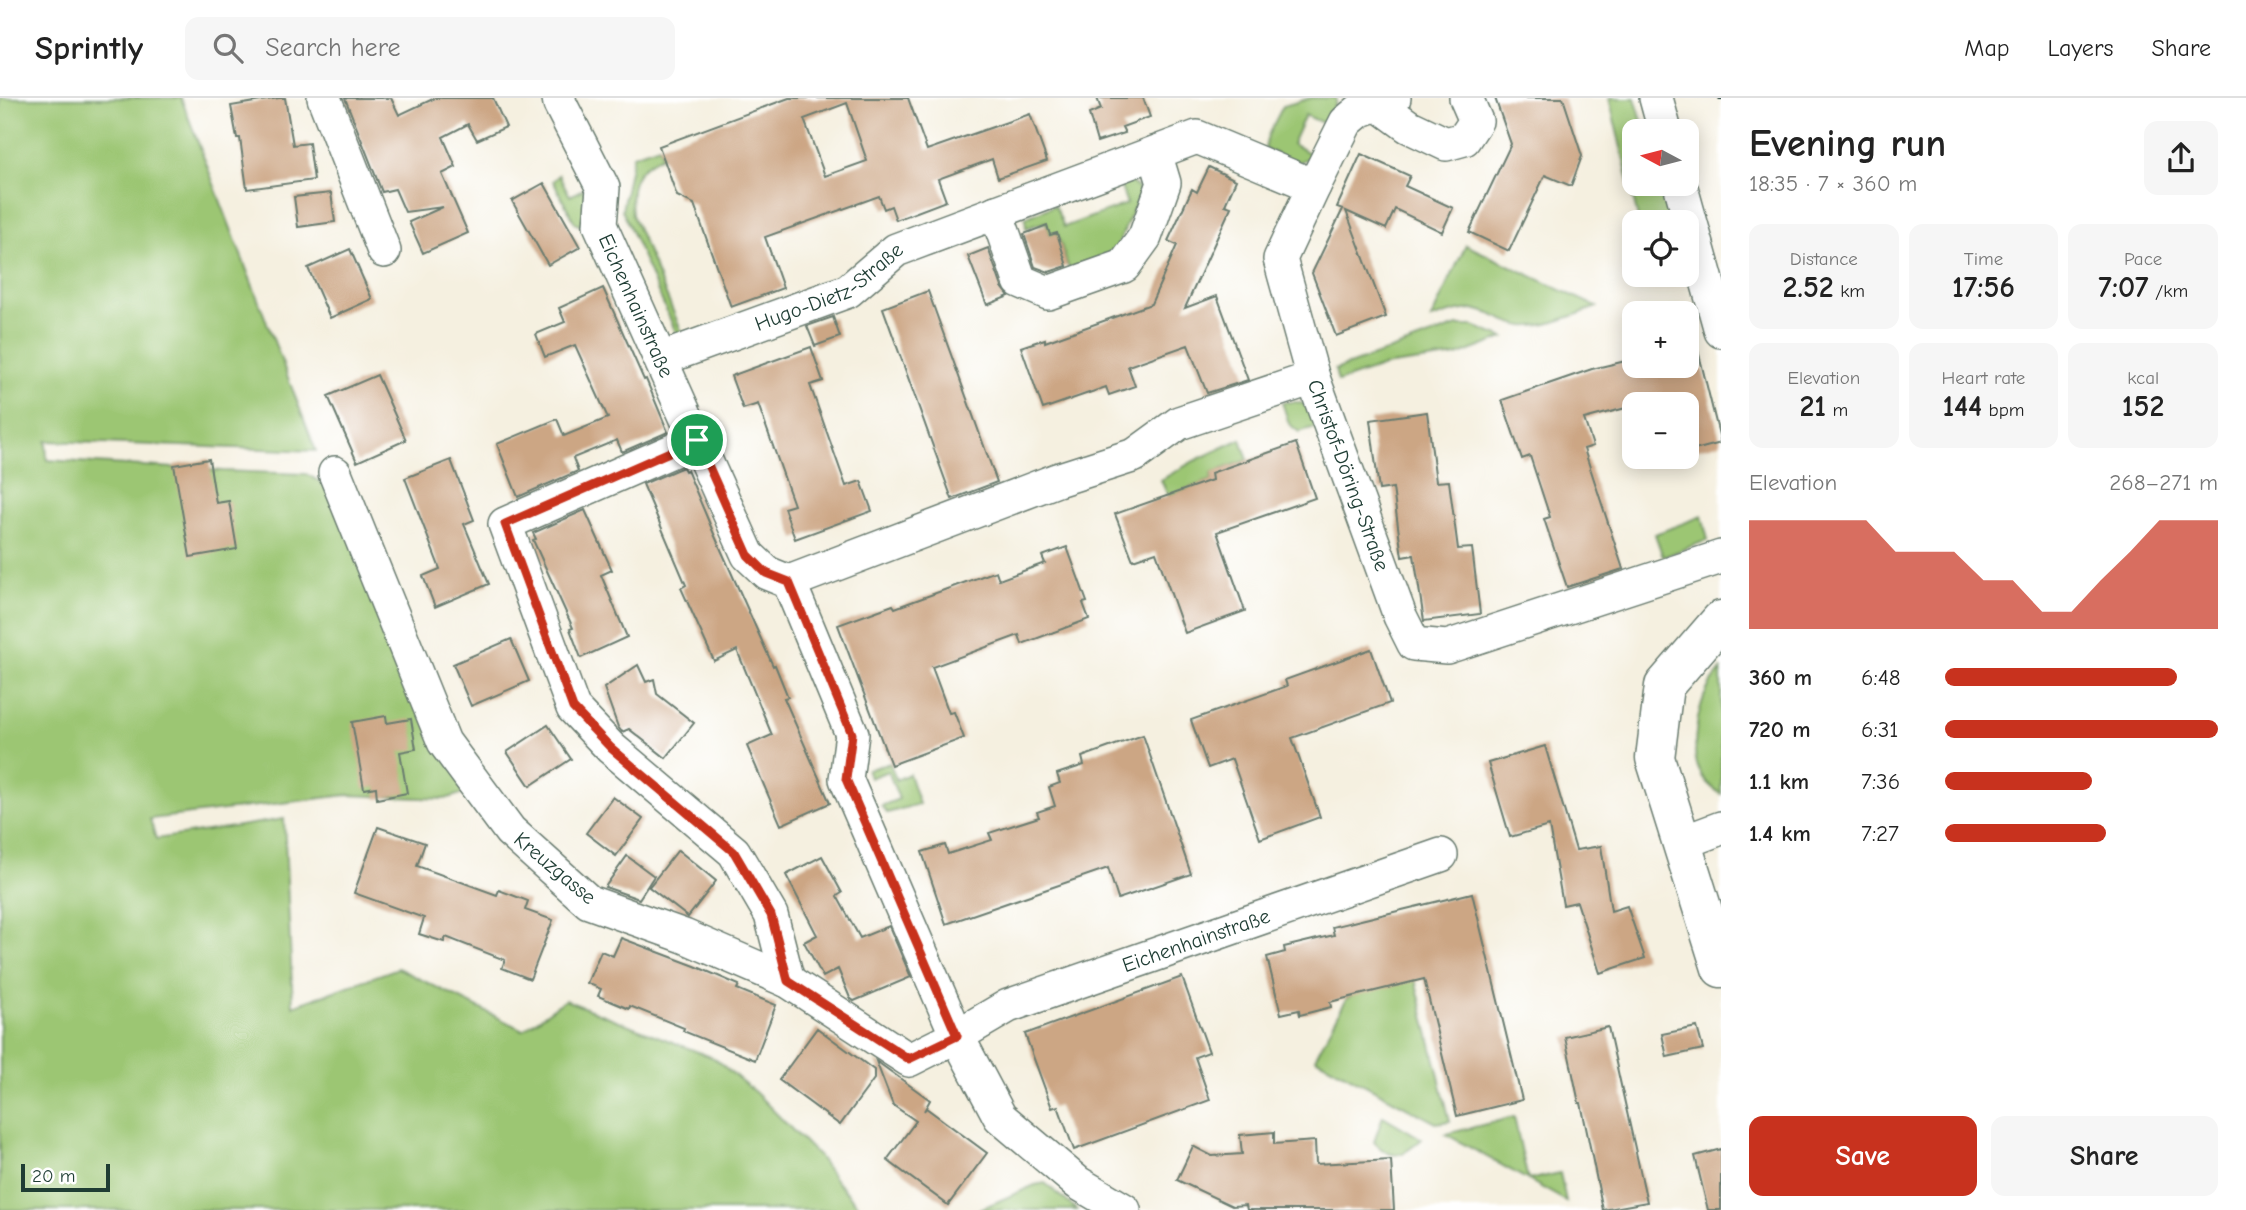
<!DOCTYPE html>
<meta charset="utf-8">
<style>
:root{--surface:#fff;--page:#f6f6f6;--text:#222;--muted:#767676;--line:#e0e0e0;--accent:#c8321e}
body{margin:0;font-family:"Comic Neue",sans-serif;background:var(--page);color:var(--text);height:100vh;display:flex;flex-direction:column;font-size:26px;white-space:nowrap}
*{box-sizing:border-box;margin:0}
p{font-size:23px;color:var(--muted)}
.icon{flex:none;width:38px;height:38px;fill:none;stroke:currentColor;stroke-width:2;stroke-linecap:round;stroke-linejoin:round}
.map{position:relative;flex:1;overflow:hidden}
.panel{display:flex;flex-direction:column;background:var(--surface);width:525px}
.panel>*{flex:none}
.needle{width:46px;rotate:277deg}
.tools{position:absolute;left:1622px;top:21px;display:grid;gap:14px}
.tools a{display:grid;place-items:center;width:77px;height:77px;border-radius:14px;background:var(--surface);box-shadow:0 4px 18px #0003;font-size:35px}
.scale{position:absolute;left:21px;bottom:18px;width:89px;box-sizing:border-box;padding-left:7px;border:4px solid #1f3d34;border-top:0;font-size:19px;line-height:24px;white-space:nowrap;color:#1f3d34;-webkit-text-stroke:5px #fff;paint-order:stroke}
.pin{position:absolute;display:grid;place-items:center;width:60px;height:60px;color:#fff;margin:-30px;border:4px solid #fff;border-radius:50%;box-shadow:0 2px 7px #0007}
.round{display:grid;place-items:center;flex:none;width:74px;height:74px;border-radius:14px;background:var(--page)}
.overview{display:flex;align-items:center;justify-content:space-between;height:119px;padding:0 28px}
h1{font-size:38px;font-weight:800;line-height:52px}
.figures{display:grid;grid-template-columns:repeat(3,1fr);gap:10px;height:119px;padding:7px 28px}
.figures div{display:grid;align-content:center;border-radius:14px;background:var(--page);text-align:center}
.figures b{font-size:30px;font-weight:800}
.figures small{font-size:19px;font-weight:400}
.figures p{font-size:19px}
.chart{height:196px;padding:14px 28px}
.chart p{display:flex;justify-content:space-between}
.chart svg{width:100%;height:126px;margin-top:7px;fill:var(--accent);opacity:.7}
.button{display:flex;gap:14px;margin-top:auto;padding:14px 28px}
.button a{flex:1;height:80px;border-radius:14px;background:var(--accent);color:#fff;font-size:28px;font-weight:800;line-height:80px;text-align:center}
.button a+a{background:var(--page);color:var(--text)}
ul{padding:0 28px;list-style:none;font-size:23px}
li{display:grid;grid-template-columns:112px 84px 1fr;align-items:center;height:52px}
li i{height:18px;border-radius:9px;background:var(--accent)}
header{display:flex;align-items:center;gap:42px;box-sizing:border-box;height:98px;padding:0 35px;background:var(--surface);border-bottom:2px solid var(--line)}
header strong{font-size:33px}
nav{display:flex;gap:38px;margin-inline-start:auto;font-size:24px}
.search{width:490px;height:63px;background:var(--page);display:flex;align-items:center;gap:18px;box-sizing:border-box;padding:0 24px;border-radius:14px;color:var(--muted);font-size:26px}
main{display:flex;flex:1;min-height:0}
.map>svg:first-child{display:block}
.green{fill:#9cc673;stroke:#5e8254;stroke-width:2}
.building{fill:#cca684;fill-rule:evenodd}
.lines{fill:none;stroke-linecap:round;stroke-linejoin:round}
.minor-casing{stroke:#6a7c70;stroke-width:36}
.tertiary-casing{stroke:#6a7c70;stroke-width:41}
.minor{stroke:#fff;stroke-width:33}
.tertiary{stroke:#fff;stroke-width:38}
.rail{stroke:#1f3d34;stroke-width:5;stroke-dasharray:10 5;stroke-linecap:butt}
.route-casing{stroke:#fff;stroke-width:14}
.route{stroke:#c8321e;stroke-width:9}
.labels{text-anchor:middle;dominant-baseline:central;stroke-width:5;stroke-linejoin:round;paint-order:stroke}
.street-label{font-size:21px;fill:#1f3d34;stroke:#fff}
</style>
<header>
<strong>Sprintly</strong>
<div class="search"><svg class="icon" aria-label="search" viewBox="0 0 24 24"><circle cx="10" cy="10" r="6"/><path d="M15 15l6 6"/></svg>Search here</div>
<nav><a>Map</a><a>Layers</a><a>Share</a></nav>
</header>
<main>
<div class="map">
<svg width="1721" height="1112" viewBox="0 0 1721 1112">
<rect width="100%" height="100%" fill="#fff"/>
<filter id="ink" filterUnits="userSpaceOnUse"><feTurbulence type="fractalNoise" baseFrequency=".0143" numOctaves="2"/><feDisplacementMap in="SourceGraphic" scale="14" xChannelSelector="R" yChannelSelector="G"/><feConvolveMatrix kernelMatrix="1 2 1 2 8 2 1 2 1" color-interpolation-filters="sRGB"/></filter>
<filter id="wash" filterUnits="userSpaceOnUse"><feTurbulence type="fractalNoise" baseFrequency=".00686" numOctaves="4" result="noise"/><feDisplacementMap in="SourceGraphic" scale="28" xChannelSelector="R" yChannelSelector="G"/><feGaussianBlur stdDeviation="1.57" result="paint"/><feColorMatrix in="noise" values="0 0 0 0 0 0 0 0 0 0 0 0 0 0 0 0 0 1.4 0 .05"/><feComposite in="paint" operator="in"/></filter>
<g filter="url(#wash)">
<rect width="100%" height="100%" fill="#f5f0e0"/>
<!-- green -->
<path class="green" d="M 0,0 L 181,0 L 316,353 L 46,343 L 47,362 L 223,373 L 306,376 L 331,390 L 471,693 L 445,701 L 347,697 L 150,721 L 156,741 L 284,721 L 293,908 L 398,870 L 523,932 L 565,902 L 714,960 L 756,995 L 819,1059 L 837,1084 L 862,1112 L 0,1112 Z
M 1311,0 L 1336,0 L 1336,5 L 1325,26 L 1305,17 L 1292,46 L 1312,56 L 1309,60 L 1294,66 L 1265,50 L 1268,37 L 1283,8 Z
M 1609,0 L 1635,0 L 1645,33 L 1634,33 L 1634,86 L 1660,86 L 1671,124 L 1639,124 Z
M 659,48 L 662,58 C 633,71 629,87 632,117 L 684,239 L 677,237 L 622,112 L 633,57 Z
M 559,77 L 570,98 L 587,89 L 588,132 L 575,125 L 553,83 Z
M 1128,82 L 1139,91 L 1139,98 L 1114,156 L 1069,171 L 1057,135 L 1050,137 L 1046,124 L 1026,130 L 1025,120 L 1055,107 L 1064,129 L 1127,106 L 1119,84 Z
M 1466,147 L 1597,209 C 1577,216 1545,230 1524,228 C 1511,227 1500,220 1488,215 C 1468,207 1451,215 1431,221 Z
M 1457,228 L 1473,228 L 1504,240 L 1457,258 L 1384,268 L 1338,284 L 1335,272 Z
M 1282,304 L 1297,304 L 1307,307 L 1319,328 L 1299,334 L 1289,326 Z
M 1241,341 L 1248,362 L 1211,375 L 1212,382 L 1168,398 L 1161,382 L 1194,363 Z
M 1702,418 L 1708,442 L 1663,459 L 1655,436 Z
M 1721,572 L 1721,696 C 1711,690 1703,683 1699,672 C 1690,652 1698,609 1708,590 C 1711,584 1717,578 1721,572 Z
M 890,665 L 896,682 L 909,676 L 919,706 L 887,715 L 881,708 L 899,701 L 888,673 L 870,680 L 867,672 Z
M 1412,869 L 1450,1023 L 1436,1025 L 1315,960 L 1347,900 Z
M 1383,1018 L 1422,1041 C 1404,1057 1393,1065 1374,1044 Z
M 1514,1019 L 1528,1082 L 1560,1075 L 1566,1103 L 1446,1036 Z
M 1045,1085 L 1077,1112 L 978,1112 L 1035,1087 Z"/>
<g id="blocks">
<!-- building -->
<path class="building" d="M 279,0 L 285,0 L 293,47 L 309,45 L 314,82 L 247,91 L 240,40 L 237,40 L 231,8 Z
M 345,0 L 391,0 L 399,17 L 435,0 L 493,0 L 506,29 L 477,42 L 468,26 L 443,39 L 456,69 L 442,76 L 468,135 L 423,155 L 409,124 L 443,109 L 405,114 L 395,91 L 382,94 Z
M 789,0 L 908,0 L 927,52 L 1030,16 L 1047,63 L 998,80 L 992,61 L 938,81 L 946,103 L 896,122 L 891,108 L 884,111 L 879,98 L 765,139 L 783,190 L 731,209 L 694,106 L 677,98 L 659,48 ZM 847,5 L 867,63 L 825,78 L 804,21 Z
M 1097,0 L 1143,0 L 1150,19 L 1122,29 L 1125,35 L 1097,44 L 1089,16 L 1101,11 Z
M 1495,0 L 1563,0 L 1582,58 L 1571,88 L 1545,77 L 1509,153 L 1469,134 L 1511,46 Z
M 1361,56 L 1410,78 L 1405,88 L 1453,110 L 1442,134 L 1395,111 L 1386,131 L 1346,113 L 1386,219 L 1336,238 L 1312,175 L 1343,111 L 1337,109 Z
M 1209,69 L 1236,82 L 1225,107 L 1231,109 L 1185,210 L 1217,198 L 1248,282 L 1207,295 L 1188,247 L 1128,268 L 1135,288 L 1109,297 L 1106,289 L 1043,311 L 1021,249 L 1045,241 L 1045,244 L 1151,206 L 1177,147 L 1168,143 L 1192,91 L 1197,94 Z
M 544,85 L 580,149 L 548,167 L 512,103 Z
M 331,95 L 335,124 L 298,129 L 294,99 Z
M 1047,127 L 1050,137 L 1057,135 L 1067,168 L 1049,174 L 1035,169 L 1024,136 Z
M 988,150 L 1002,189 L 1009,198 L 987,207 L 968,158 Z
M 350,151 L 372,201 L 330,220 L 308,170 Z
M 603,190 L 644,282 L 646,281 L 668,334 L 622,354 L 617,342 L 573,360 L 578,373 L 518,399 L 497,346 L 557,321 L 564,338 L 608,320 L 575,247 L 545,259 L 536,236 L 565,224 L 559,210 Z
M 928,193 L 997,384 L 952,401 L 883,210 Z
M 833,219 L 840,239 L 815,248 L 807,228 Z
M 1695,240 L 1721,345 L 1687,354 L 1687,306 L 1677,306 L 1675,297 L 1584,321 L 1593,348 L 1584,351 L 1623,471 L 1567,489 L 1544,421 L 1550,419 L 1530,358 L 1522,361 L 1502,302 L 1592,271 L 1634,261 L 1634,268 L 1687,268 L 1687,241 Z
M 811,249 L 823,283 L 810,287 L 846,388 L 861,383 L 872,413 L 795,441 L 784,410 L 794,407 L 758,306 L 743,311 L 731,278 Z
M 377,277 L 406,342 L 357,364 L 328,298 Z
M 1427,314 L 1436,384 L 1449,383 L 1458,451 L 1472,450 L 1480,516 L 1424,523 L 1414,457 L 1402,459 L 1393,390 L 1379,392 L 1370,322 Z
M 1296,345 L 1315,400 L 1217,434 L 1245,513 L 1185,535 L 1156,454 L 1133,462 L 1115,416 L 1212,382 L 1211,375 Z
M 209,361 L 216,405 L 229,403 L 237,451 L 190,459 L 174,367 Z
M 451,362 L 474,422 L 464,426 L 489,486 L 435,509 L 423,478 L 440,471 L 405,380 Z
M 683,369 L 685,373 L 687,372 L 714,436 L 773,568 L 775,567 L 788,599 L 784,600 L 830,705 L 781,727 L 747,648 L 772,637 L 737,552 L 714,563 L 681,490 L 686,487 L 643,386 Z
M 585,412 L 612,472 L 601,477 L 627,539 L 581,560 L 570,531 L 573,530 L 533,442 L 536,441 L 533,435 Z
M 1067,449 L 1087,504 L 1083,505 L 1089,521 L 1022,546 L 1019,537 L 932,569 L 949,615 L 954,614 L 964,640 L 891,667 L 838,527 L 893,507 L 895,510 L 996,473 L 999,482 L 1045,465 L 1042,458 Z
M 511,541 L 529,583 L 471,608 L 453,566 Z
M 1371,551 L 1390,605 L 1292,640 L 1320,719 L 1260,741 L 1232,661 L 1208,670 L 1191,622 L 1287,588 L 1285,582 Z
M 638,567 L 646,584 L 654,581 L 657,596 L 694,625 L 666,660 L 629,631 L 622,634 L 618,629 L 604,590 Z
M 386,618 L 387,625 L 411,621 L 416,651 L 400,654 L 407,695 L 377,701 L 376,689 L 364,691 L 352,624 Z
M 548,627 L 571,661 L 530,688 L 507,654 Z
M 1143,637 L 1191,776 L 1118,801 L 1108,770 L 946,826 L 922,754 L 945,747 L 948,756 L 992,742 L 989,735 L 1039,719 L 1037,714 L 1055,708 L 1049,689 L 1060,685 L 1057,676 L 1084,667 L 1082,659 Z
M 1545,648 L 1576,752 L 1601,748 L 1611,813 L 1627,808 L 1645,860 L 1600,875 L 1577,804 L 1563,807 L 1549,728 L 1510,739 L 1488,665 Z
M 613,699 L 643,721 L 616,758 L 586,735 Z
M 378,729 L 425,745 L 417,768 L 497,797 L 499,792 L 528,803 L 525,812 L 553,822 L 530,881 L 502,870 L 505,862 L 446,839 L 444,844 L 419,836 L 424,820 L 354,795 Z
M 678,752 L 716,783 L 688,819 L 649,789 Z
M 627,758 L 654,778 L 639,801 L 605,789 Z
M 822,758 L 842,795 L 837,798 L 860,840 L 889,828 L 911,879 L 854,903 L 850,900 L 838,871 L 823,879 L 804,844 L 817,837 L 786,777 Z
M 1472,795 L 1522,1002 L 1457,1018 L 1424,881 L 1330,904 L 1331,909 L 1300,917 L 1299,912 L 1281,916 L 1267,859 L 1285,854 L 1284,849 L 1334,837 L 1332,829 Z
M 621,840 L 695,868 L 739,887 L 737,891 L 776,907 L 755,962 L 683,933 L 684,930 L 630,908 L 629,911 L 598,898 L 601,891 L 587,885 L 601,853 L 613,858 Z
M 1182,879 L 1209,954 L 1195,959 L 1210,1002 L 1074,1052 L 1058,1008 L 1052,1010 L 1025,936 Z
M 1608,929 L 1647,1104 L 1603,1112 L 1581,1005 L 1579,1005 L 1565,939 Z
M 1697,929 L 1703,951 L 1667,959 L 1662,936 Z
M 817,930 L 874,972 L 874,981 L 840,1027 L 779,982 Z
M 876,963 L 930,1002 L 924,1013 L 926,1010 L 987,1055 L 948,1107 L 887,1062 L 916,1023 L 893,1007 Z
M 1274,1034 L 1274,1046 L 1315,1043 L 1316,1066 L 1391,1062 L 1394,1112 L 1247,1112 L 1246,1107 L 1232,1108 L 1177,1082 L 1193,1048 L 1212,1058 L 1242,1056 L 1240,1037 Z
M 1721,1051 L 1721,1112 L 1708,1112 L 1695,1058 Z"/>
</g>
</g>
<g filter="url(#ink)">
<use href="#blocks" fill-opacity="0" stroke="#6a7c70" stroke-width="2"/>
<g class="lines">
<defs>
<g id="minor">
<path d="M 324,0 L 384,153"/>
<path id="s1" d="M 559,0 L 560,6 L 603,90 L 600,127 L 748,457 L 767,475 L 789,484 L 852,636 L 846,681 L 957,938 L 1000,1019 L 1078,1085 L 1124,1112"/>
<path d="M 1656,0 L 1665,33"/>
<path d="M 1378,6 L 1408,28 L 1446,46 L 1464,41 L 1476,23 L 1466,0"/>
<path d="M 1680,86 L 1721,233"/>
<path d="M 996,114 L 1020,183 L 1048,195 L 1124,168 L 1145,139 L 1164,85 L 1155,55"/>
<path id="s2" d="M 661,261 L 848,193 L 896,152 L 1197,39 L 1314,88 L 1346,24 L 1359,13 L 1394,0"/>
<path d="M 1313,280 L 1280,161 L 1314,88"/>
<path d="M 697,342 L 505,426 L 573,610 L 611,650 L 734,754 L 771,817 L 788,883"/>
<path id="s3" d="M 335,375 L 444,644 L 510,733 L 589,804 L 684,838 L 788,883 L 909,962 L 957,938 L 1008,908 L 1441,757"/>
<path id="s4" d="M 789,484 L 1057,382 L 1135,357 L 1179,325 L 1313,280 L 1400,518 L 1414,546 L 1447,549 L 1721,459"/>
<path d="M 1681,745 L 1721,730"/>
</g>
<path id="tertiary" d="M 1721,522 L 1664,588 L 1655,660 L 1721,870"/>
</defs>
<!-- minor casing -->
<use href="#minor" class="minor-casing"/>
<!-- tertiary casing -->
<use href="#tertiary" class="tertiary-casing"/>
<!-- minor -->
<use href="#minor" class="minor"/>
<!-- tertiary -->
<use href="#tertiary" class="tertiary"/>
<!-- rail -->
<path class="rail" d="M 1721,0 L 1721,2"/>
</g>
</g>
<g class="lines" filter="url(#ink)">
<defs>
<path id="route" d="M 697,342 L 748,457 L 766,475 L 789,484 L 852,636 L 846,681 L 957,938 L 909,961 L 788,883 L 771,817 L 734,754 L 611,650 L 573,610 L 505,426 Z"/>
</defs>
<!-- route casing -->
<use href="#route" class="route-casing"/>
<!-- route -->
<use href="#route" class="route"/>
</g>
<g class="labels">
<!-- street labels -->
<g class="street-label">
<text stroke="none"><textPath href="#s2" startOffset="184">Hugo-Dietz-Straße</textPath></text>
<text stroke="none"><textPath href="#s1" startOffset="226">Eichenhainstraße</textPath></text>
<text stroke="none"><textPath href="#s4" startOffset="668">Christof-Döring-Straße</textPath></text>
<text transform="translate(555 770) rotate(40)">Kreuzgasse</text>
<text stroke="none"><textPath href="#s3" startOffset="1178">Eichenhainstraße</textPath></text>
</g>
</g>
</svg>
<div class="tools">
<a><svg class="needle" viewBox="-14 -14 28 28"><path d="M0-13l5 13h-10z" fill="#e53935"/><path d="M0 13l5-13h-10z" fill="#767676"/></svg></a>
<a><svg class="icon" aria-label="locate" viewBox="0 0 24 24"><circle cx="12" cy="12" r="6"/><path d="M12 2v4M12 18v4M2 12h4M18 12h4"/></svg></a>
<a>+</a>
<a>−</a>
</div>
<div class="scale">20 m</div>
<div class="pin" style="left:697px;top:342px;background:#1e9e55"><svg class="icon" aria-label="arrive" viewBox="0 0 24 24"><path d="M6 21V4h12l-3 4 3 4H6"/></svg></div>
</div>
<section class="panel">
<div class="overview"><div><h1>Evening run</h1><p>18:35 · 7 × 360 m</p></div><a class="round"><svg class="icon" aria-label="share" viewBox="0 0 24 24"><path d="M12 15V3M7 8l5-5 5 5M5 13v7h14v-7"/></svg></a></div>
<div class="figures">
<div><p>Distance</p><b>2.52<small> km</small></b></div>
<div><p>Time</p><b>17:56</b></div>
<div><p>Pace</p><b>7:07<small> /km</small></b></div>
</div>
<div class="figures">
<div><p>Elevation</p><b>21<small> m</small></b></div>
<div><p>Heart rate</p><b>144<small> bpm</small></b></div>
<div><p>kcal</p><b>152</b></div>
</div>
<div class="chart"><p><span>Elevation</span>268–271 m</p>
<svg viewBox="0 0 160 44" preserveAspectRatio="none"><path d="M0 44V6L10 6L20 6L30 6L40 6L50 17L60 17L70 17L80 27L90 27L100 38L110 38L120 27L130 17L140 6L150 6L160 6V44z"/></svg>
</div>
<ul>
<li><b>360 m</b>6:48<i style="width:85%"></i></li>
<li><b>720 m</b>6:31<i style="width:100%"></i></li>
<li><b>1.1 km</b>7:36<i style="width:54%"></i></li>
<li><b>1.4 km</b>7:27<i style="width:59%"></i></li>
</ul>
<div class="button"><a>Save</a><a>Share</a></div>
</section>
</main>
